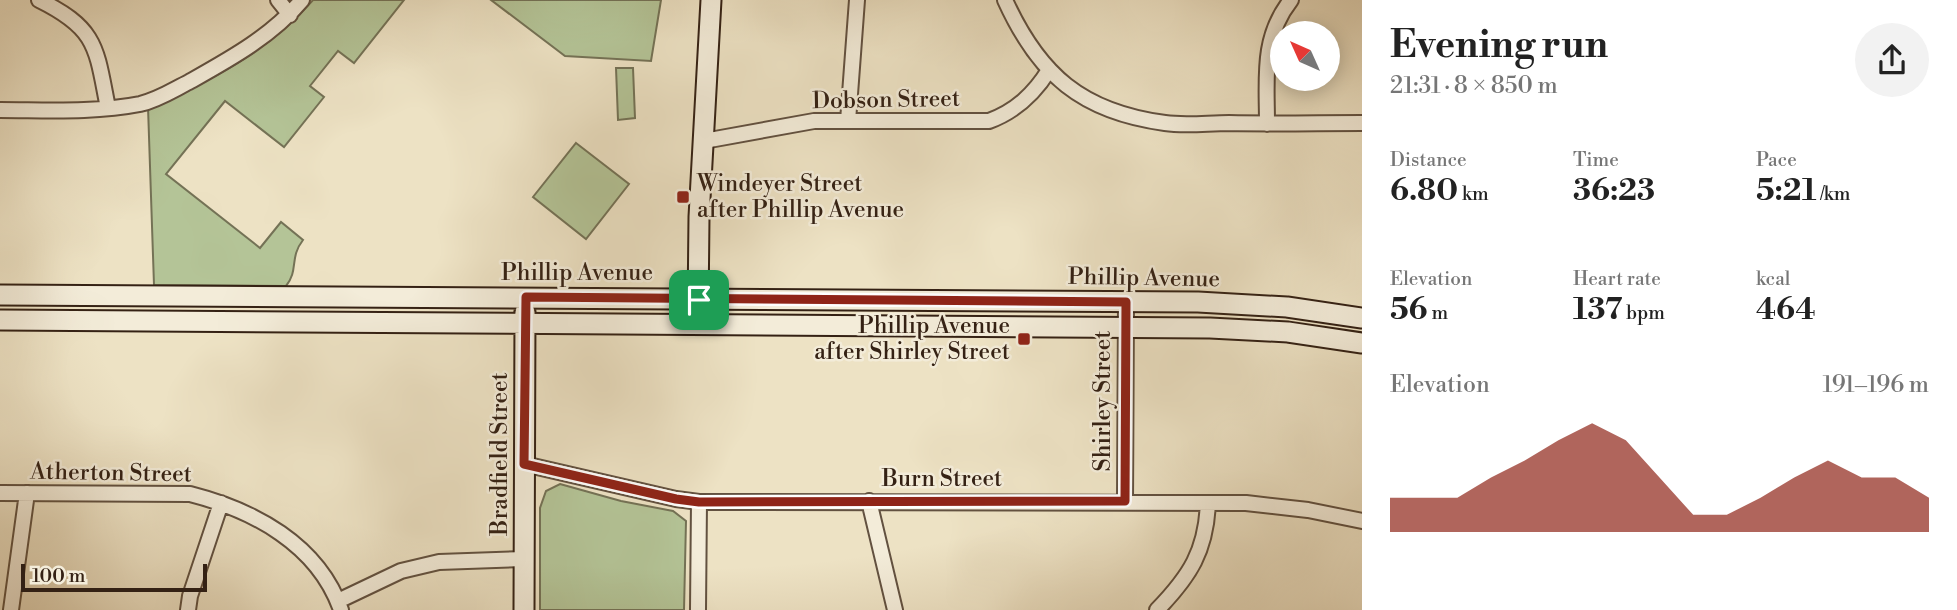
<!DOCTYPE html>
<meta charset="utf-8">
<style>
:root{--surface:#fff;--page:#f2f2f2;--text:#222;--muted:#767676;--accent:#8f2418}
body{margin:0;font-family:"Libre Bodoni",serif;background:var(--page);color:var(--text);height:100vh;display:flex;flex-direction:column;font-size:26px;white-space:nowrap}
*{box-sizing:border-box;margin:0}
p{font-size:23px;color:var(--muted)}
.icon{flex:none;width:38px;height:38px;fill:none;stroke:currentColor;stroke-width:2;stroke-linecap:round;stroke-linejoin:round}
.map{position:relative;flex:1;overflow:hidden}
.side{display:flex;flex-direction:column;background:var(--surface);width:595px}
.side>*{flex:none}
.needle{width:46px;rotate:315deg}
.buttons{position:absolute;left:1270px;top:21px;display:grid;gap:14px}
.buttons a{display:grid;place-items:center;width:70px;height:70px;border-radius:50%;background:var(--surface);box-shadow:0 4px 18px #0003;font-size:35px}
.scale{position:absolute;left:21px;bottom:18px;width:186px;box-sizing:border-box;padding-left:7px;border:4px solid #342114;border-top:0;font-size:19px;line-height:24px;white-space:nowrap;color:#342114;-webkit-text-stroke:5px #f3ecd9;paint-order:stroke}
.pin{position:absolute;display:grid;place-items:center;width:60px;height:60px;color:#fff;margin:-30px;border-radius:14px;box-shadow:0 4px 10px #0006}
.round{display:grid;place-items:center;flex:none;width:74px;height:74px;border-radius:37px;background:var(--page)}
.headline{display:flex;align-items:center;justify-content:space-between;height:119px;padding:0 28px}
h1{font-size:38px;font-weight:700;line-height:52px}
.figures{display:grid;grid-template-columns:repeat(3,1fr);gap:10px;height:119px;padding:7px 28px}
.figures div{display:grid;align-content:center}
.figures b{font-size:30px;font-weight:700}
.figures small{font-size:19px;font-weight:400}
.figures p{font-size:19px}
.chart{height:196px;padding:14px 28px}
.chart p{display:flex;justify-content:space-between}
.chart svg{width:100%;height:126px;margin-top:7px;fill:var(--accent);opacity:.7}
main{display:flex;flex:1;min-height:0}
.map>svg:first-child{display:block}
.green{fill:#b4c497;stroke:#747256;stroke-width:2}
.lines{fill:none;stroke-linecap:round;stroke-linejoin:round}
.street-casing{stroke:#625140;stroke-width:18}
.secondary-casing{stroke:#342114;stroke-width:23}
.street{stroke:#f3ecd9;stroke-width:14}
.secondary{stroke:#f3ecd9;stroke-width:19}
.route-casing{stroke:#fff;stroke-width:14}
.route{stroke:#8f2418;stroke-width:9}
.poi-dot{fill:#8f2418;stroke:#f3ecd9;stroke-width:2.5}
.labels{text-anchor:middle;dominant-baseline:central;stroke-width:5;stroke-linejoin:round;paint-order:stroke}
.street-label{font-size:23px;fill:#342114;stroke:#f3ecd9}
.poi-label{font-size:23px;fill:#342114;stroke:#f3ecd9;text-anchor:start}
</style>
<main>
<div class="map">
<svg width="1362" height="610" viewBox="0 0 1362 610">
<rect width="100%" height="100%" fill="#ede2c4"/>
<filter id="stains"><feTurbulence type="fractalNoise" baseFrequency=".00286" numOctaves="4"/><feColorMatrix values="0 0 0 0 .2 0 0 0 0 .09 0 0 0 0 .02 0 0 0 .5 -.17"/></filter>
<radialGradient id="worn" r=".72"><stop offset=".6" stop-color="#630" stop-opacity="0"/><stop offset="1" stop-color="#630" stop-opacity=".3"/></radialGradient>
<!-- green -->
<path class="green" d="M 313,0 L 404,0 L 354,63 L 338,51 L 310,86 L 324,97 L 284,147 L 225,101 L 166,174 L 260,248 L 281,222 L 303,240 C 289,258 299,270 286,286 L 154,285 L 148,107 C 209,83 270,50 313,0 Z
M 491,0 L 661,0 L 651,61 L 565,56 Z
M 616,68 L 633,68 L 635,118 L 618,120 Z
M 576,143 L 629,184 L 586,239 L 533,197 Z
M 560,484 L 621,501 L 673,511 L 686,521 L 684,610 L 540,610 L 540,508 L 546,491 Z"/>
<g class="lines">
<defs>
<path id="street" d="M 39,0 C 98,29 96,48 108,108
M 278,0 L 290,15
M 1005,0 C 1039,75 1082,112 1165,123 C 1185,126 1208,123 1229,123 C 1273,124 1318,123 1362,123
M 0,110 C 46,110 94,113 140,104 C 158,100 173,90 189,82 C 230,59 272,36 302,0
M 848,121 L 857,0
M 1267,124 C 1267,78 1261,38 1291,0
M 704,141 L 814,121 L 989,121 C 1016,111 1034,94 1049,70
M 524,464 L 676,499 L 699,502 L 1246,503 L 1308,510 L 1362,521
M 0,493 L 190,494 C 253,510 318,544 341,610
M 869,501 L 895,610
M 1125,501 L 1126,302
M 338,601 L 401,571 L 439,562 L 524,559
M 11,610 L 27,493
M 188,610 L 190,596 L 221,503
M 698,610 L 699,502
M 1157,610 C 1190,576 1206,551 1208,503"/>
<path id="secondary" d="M 0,295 L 1198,302 L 1287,307 L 1362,318
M 698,312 L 699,217 L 711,0
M 0,320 L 1210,328 L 1288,332 L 1362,343
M 524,610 L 525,312"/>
</defs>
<!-- street casing -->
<use href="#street" class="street-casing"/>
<!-- secondary casing -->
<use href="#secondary" class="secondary-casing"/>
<!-- street -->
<use href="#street" class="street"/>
<!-- secondary -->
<use href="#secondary" class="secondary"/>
</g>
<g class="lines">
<defs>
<path id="route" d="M 526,297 L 1126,302 L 1125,501 L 699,502 L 676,499 L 524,464 Z"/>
</defs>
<!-- route casing -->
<use href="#route" class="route-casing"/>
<!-- route -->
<use href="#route" class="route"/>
</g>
<!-- markers -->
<g class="poi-dot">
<rect x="676" y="190" width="14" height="14" rx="3.5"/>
<rect x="1017" y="332" width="14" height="14" rx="3.5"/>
</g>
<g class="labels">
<!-- street labels -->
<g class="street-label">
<text transform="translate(886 100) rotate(-1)">Dobson Street</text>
<text x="577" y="273">Phillip Avenue</text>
<text transform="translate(1144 278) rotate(1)">Phillip Avenue</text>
<text transform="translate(1103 401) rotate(-90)">Shirley Street</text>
<text transform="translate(500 454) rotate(-90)">Bradfield Street</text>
<text transform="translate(111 473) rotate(1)">Atherton Street</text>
<text x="942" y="479">Burn Street</text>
</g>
<!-- poi labels -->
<g class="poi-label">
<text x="697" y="184">Windeyer Street<tspan x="697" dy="26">after Phillip Avenue</tspan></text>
<text x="1010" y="326" text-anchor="end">Phillip Avenue<tspan x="1010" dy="26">after Shirley Street</tspan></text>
</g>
</g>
<rect width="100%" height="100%" filter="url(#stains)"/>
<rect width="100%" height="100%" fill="url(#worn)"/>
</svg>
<div class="buttons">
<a><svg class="needle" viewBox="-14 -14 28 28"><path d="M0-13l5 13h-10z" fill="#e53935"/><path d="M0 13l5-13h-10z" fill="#767676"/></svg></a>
</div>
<div class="scale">100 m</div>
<div class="pin" style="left:699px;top:300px;background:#1e9e55"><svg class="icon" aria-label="arrive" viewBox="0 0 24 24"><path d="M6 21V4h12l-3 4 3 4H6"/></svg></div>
</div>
<section class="side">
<div class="headline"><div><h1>Evening run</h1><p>21:31 · 8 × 850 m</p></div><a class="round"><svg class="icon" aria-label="share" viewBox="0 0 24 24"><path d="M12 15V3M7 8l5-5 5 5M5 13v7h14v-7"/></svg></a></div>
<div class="figures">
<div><p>Distance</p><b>6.80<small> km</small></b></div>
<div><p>Time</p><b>36:23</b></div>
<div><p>Pace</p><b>5:21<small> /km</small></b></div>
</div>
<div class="figures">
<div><p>Elevation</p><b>56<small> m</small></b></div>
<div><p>Heart rate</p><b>137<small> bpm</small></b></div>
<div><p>kcal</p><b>464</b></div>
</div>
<div class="chart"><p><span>Elevation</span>191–196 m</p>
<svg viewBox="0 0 160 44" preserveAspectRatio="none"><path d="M0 44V32L10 32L20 32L30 25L40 19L50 12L60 6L70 12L80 25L90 38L100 38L110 32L120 25L130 19L140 25L150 25L160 32V44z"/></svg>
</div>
</section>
</main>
